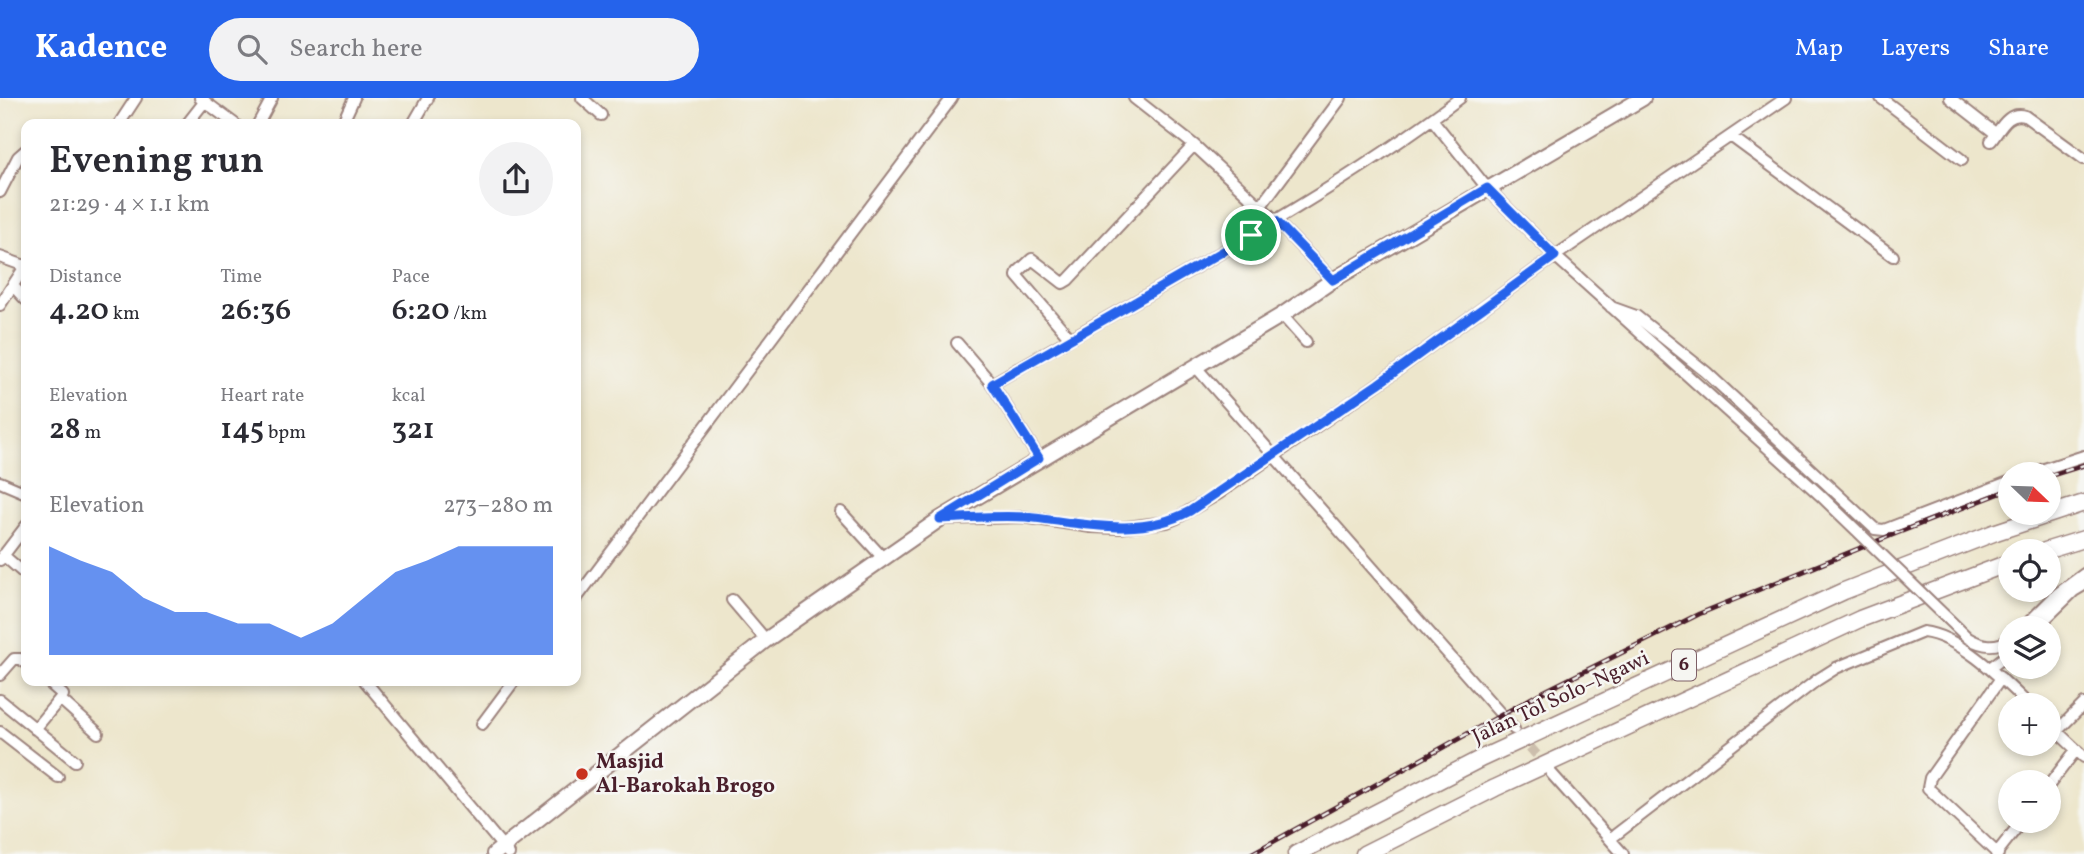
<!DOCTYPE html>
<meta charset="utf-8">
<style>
:root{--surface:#fff;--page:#f2f2f3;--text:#2b2b33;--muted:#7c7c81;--accent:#2563eb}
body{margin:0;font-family:Vollkorn,serif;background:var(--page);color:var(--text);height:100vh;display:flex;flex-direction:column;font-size:26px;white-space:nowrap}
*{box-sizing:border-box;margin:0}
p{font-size:23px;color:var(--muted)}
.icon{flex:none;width:38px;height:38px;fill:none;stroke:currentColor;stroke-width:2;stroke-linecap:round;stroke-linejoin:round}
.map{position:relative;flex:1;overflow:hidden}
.side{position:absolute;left:21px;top:21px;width:560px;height:567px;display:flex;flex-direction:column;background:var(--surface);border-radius:14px;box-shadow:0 4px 10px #0003}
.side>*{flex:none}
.needle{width:46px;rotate:113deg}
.buttons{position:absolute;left:1998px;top:364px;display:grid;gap:14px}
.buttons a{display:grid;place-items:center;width:63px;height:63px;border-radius:50%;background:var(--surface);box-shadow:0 4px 10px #0003;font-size:35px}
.pin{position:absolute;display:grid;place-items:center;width:60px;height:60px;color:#fff;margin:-30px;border:4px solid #fff;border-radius:50%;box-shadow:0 2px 7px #0007}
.round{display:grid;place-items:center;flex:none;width:74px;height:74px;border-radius:37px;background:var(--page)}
.head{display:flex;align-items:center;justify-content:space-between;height:119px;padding:0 28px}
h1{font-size:38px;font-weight:600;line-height:52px}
.metrics{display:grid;grid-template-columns:repeat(3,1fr);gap:10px;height:119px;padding:7px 28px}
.metrics div{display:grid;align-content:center}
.metrics b{font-size:30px;font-weight:600}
.metrics small{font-size:19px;font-weight:400}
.metrics p{font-size:19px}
.chart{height:196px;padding:14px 28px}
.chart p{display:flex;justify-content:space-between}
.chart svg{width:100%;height:126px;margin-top:7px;fill:var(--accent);opacity:.7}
header{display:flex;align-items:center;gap:42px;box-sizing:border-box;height:98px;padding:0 35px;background:var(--accent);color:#fff}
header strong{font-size:33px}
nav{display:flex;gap:38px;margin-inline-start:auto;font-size:24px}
.search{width:490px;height:63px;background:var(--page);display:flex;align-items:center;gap:18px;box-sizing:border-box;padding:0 24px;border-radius:38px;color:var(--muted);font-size:26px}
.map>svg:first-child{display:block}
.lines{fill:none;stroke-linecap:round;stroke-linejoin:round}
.minor-tunnel{stroke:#ccbeac;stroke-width:10;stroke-dasharray:10 5;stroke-linecap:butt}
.minor-casing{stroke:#9c827c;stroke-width:14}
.major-casing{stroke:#9c827c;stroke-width:18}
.highway-casing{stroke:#9c827c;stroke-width:19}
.minor{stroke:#fff;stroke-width:10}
.major{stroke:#fff;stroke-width:14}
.highway{stroke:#fff;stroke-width:16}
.rail-casing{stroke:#4a1f2b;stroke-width:5}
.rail{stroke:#f6f6f2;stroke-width:2.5;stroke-dasharray:8;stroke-linecap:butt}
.minor-bridge-casing{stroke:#9c827c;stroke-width:14;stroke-linecap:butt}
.minor-bridge{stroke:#fff;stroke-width:10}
.route-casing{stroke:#fff;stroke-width:14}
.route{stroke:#2563eb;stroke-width:9}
.poi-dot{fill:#c8321e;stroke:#f6f6f2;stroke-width:2.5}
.labels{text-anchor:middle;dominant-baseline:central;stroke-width:5;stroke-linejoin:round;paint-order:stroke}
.shield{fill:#f6f6f2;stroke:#7e6067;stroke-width:2}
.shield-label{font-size:19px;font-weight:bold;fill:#4a1f2b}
.street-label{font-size:21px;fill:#4a1f2b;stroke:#f6f6f2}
.poi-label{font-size:21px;font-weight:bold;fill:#4a1f2b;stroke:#f6f6f2;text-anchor:start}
</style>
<header>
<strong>Kadence</strong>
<div class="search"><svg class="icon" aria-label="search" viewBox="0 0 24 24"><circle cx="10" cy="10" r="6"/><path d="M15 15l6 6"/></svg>Search here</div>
<nav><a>Map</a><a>Layers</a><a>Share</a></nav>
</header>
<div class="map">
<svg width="2084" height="756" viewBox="0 0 2084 756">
<rect width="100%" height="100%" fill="#f6f6f2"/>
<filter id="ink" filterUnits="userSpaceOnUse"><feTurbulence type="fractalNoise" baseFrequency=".0143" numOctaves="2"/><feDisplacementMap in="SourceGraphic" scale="14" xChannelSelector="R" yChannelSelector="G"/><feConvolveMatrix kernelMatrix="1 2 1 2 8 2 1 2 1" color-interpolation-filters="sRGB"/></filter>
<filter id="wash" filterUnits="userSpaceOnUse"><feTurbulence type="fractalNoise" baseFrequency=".00686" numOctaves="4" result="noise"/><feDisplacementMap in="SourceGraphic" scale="28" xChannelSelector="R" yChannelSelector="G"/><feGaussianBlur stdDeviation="1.57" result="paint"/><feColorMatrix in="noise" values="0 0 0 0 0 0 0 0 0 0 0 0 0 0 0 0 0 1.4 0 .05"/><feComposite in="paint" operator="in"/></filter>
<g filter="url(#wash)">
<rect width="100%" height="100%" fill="#ede6cc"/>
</g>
<g filter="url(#ink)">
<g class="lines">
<!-- minor-tunnel -->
<path class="minor-tunnel" d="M 1520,638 L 1549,671"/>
<defs>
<path id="minor" d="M 200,0 L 235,26
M 582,0 L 601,17
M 1134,0 L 1194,47 L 1276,123 L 1333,182
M 1881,0 L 1962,62
M 1950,0 L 1995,35
M 1432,21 L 1487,90 L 1555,158 L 1666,258
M 119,26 L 136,0
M 187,26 L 205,3
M 258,26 L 272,0
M 342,26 L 354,0
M 413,26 L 428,0
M 1732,39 L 1893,158
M 1991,43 C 2001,30 2008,13 2025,18 L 2084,61
M 0,94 L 18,59 L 26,52
M 1260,109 L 1341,0
M 0,159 L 25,168
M 13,188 L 26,202
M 0,207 L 26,167
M 1611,209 L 1636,218 L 1706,274 L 1875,431 L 1884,432 L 2011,383
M 1282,217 L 1306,244
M 1070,240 L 1017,178 L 1018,174 L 1032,161 L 1063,185 L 1068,182 L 1194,47
M 957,245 L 992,286 L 1039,360
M 1195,268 L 1514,631
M 992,286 C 1149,193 1314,110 1460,0
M 2029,376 L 2084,358
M 0,384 L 26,395
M 841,414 L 883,460
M 942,421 L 1023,419 L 1091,429 L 1119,430 L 1167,424 L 1177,420 L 1218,396 L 1378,286 L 1555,158 L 1786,0
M 3,457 L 26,477
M 0,462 L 26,428
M 576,501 L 952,0
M 732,502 L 766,542
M 2023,530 L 2057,496 L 2084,476
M 2036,530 L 2074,493 L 2084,487
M 1990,570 L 2011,554
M 0,577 L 14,561 L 20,561 L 26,565
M 365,583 L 509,756
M 60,601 L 98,635
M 0,602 L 75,663
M 482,626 L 514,583
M 2049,626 L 2084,659
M 35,631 L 63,597 L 47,583
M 2057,633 L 2084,606
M 0,634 L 58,679
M 1551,675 L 1623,756
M 2049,687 L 2076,652
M 1610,741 L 1817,582 L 1836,570 L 1923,534 C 1960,538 2003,582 2029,607
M 1996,756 L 2022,723
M 1998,756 L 1928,690 L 1930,680 L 2001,580"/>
<path id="major" d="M 494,756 L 766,542 L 940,421 L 1282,217 L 1333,182 L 1643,0"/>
<path id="highway" d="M 2045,453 L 2084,441
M 1296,756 L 1482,660 L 1844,493 L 1996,434 L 2084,405
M 1364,756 L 1495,690 L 1860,521 L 2011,464"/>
</defs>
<!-- minor casing -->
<use href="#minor" class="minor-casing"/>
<!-- major casing -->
<use href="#major" class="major-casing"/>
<!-- highway casing -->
<use href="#highway" class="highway-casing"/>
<!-- minor -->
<use href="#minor" class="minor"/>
<!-- major -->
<use href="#major" class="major"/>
<!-- highway -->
<use href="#highway" class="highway"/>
<defs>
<path id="rail" d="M 2049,378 L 2084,367
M 1251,756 L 1539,596 L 1699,516 L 1897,435 L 2011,391"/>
</defs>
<!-- rail casing -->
<use href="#rail" class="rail-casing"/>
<!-- rail -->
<use href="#rail" class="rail"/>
<defs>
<path id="minor-bridge" d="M 1666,258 L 1820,397 L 1968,540 C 1983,549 1996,550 2011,541"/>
</defs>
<!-- minor-bridge casing -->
<use href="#minor-bridge" class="minor-bridge-casing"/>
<!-- minor-bridge -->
<use href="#minor-bridge" class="minor-bridge"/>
</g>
</g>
<g class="lines" filter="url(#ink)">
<defs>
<path id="route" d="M 1487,90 L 1555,158 L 1378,286 L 1190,413 C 1138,441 1082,425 1026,419 C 998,417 969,420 940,421 L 1039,360 L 992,286 L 1276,123 L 1333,182 Z"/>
</defs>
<!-- route casing -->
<use href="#route" class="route-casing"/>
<!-- route -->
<use href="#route" class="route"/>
</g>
<!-- markers -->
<circle class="poi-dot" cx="582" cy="676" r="7"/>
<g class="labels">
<!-- shield labels -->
<rect class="shield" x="1672" y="551.5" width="24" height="31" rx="5"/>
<g class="shield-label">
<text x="1684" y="567">6</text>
</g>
<!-- street labels -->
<g class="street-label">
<text transform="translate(1561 600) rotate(-25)">Jalan Tol Solo–Ngawi</text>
</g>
<!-- poi labels -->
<g class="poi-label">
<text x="596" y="664">Masjid<tspan x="596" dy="24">Al-Barokah Brogo</tspan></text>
</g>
</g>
</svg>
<div class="buttons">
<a><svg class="needle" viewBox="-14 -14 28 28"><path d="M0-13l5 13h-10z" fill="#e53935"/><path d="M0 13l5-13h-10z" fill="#7c7c81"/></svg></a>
<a><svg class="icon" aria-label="locate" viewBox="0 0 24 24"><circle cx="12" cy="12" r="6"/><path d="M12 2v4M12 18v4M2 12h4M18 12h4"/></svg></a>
<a><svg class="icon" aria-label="layers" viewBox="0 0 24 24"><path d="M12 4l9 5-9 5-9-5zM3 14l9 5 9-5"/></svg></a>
<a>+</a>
<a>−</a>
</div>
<div class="pin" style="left:1251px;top:137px;background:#1e9e55"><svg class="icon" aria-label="arrive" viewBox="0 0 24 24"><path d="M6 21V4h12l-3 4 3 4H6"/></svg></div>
<section class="side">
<div class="head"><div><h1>Evening run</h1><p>21:29 · 4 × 1.1 km</p></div><a class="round"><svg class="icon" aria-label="share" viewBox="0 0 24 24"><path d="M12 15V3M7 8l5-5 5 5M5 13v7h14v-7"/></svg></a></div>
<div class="metrics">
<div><p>Distance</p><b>4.20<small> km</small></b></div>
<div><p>Time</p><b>26:36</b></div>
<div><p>Pace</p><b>6:20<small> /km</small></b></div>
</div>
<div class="metrics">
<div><p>Elevation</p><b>28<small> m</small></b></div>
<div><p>Heart rate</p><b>145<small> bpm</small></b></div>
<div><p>kcal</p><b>321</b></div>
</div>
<div class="chart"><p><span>Elevation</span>273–280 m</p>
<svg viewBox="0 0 160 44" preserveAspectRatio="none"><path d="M0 44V6L10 11L20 15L30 24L40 29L50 29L60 33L70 33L80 38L90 33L100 24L110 15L120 11L130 6L140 6L150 6L160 6V44z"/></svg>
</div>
</section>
</div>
